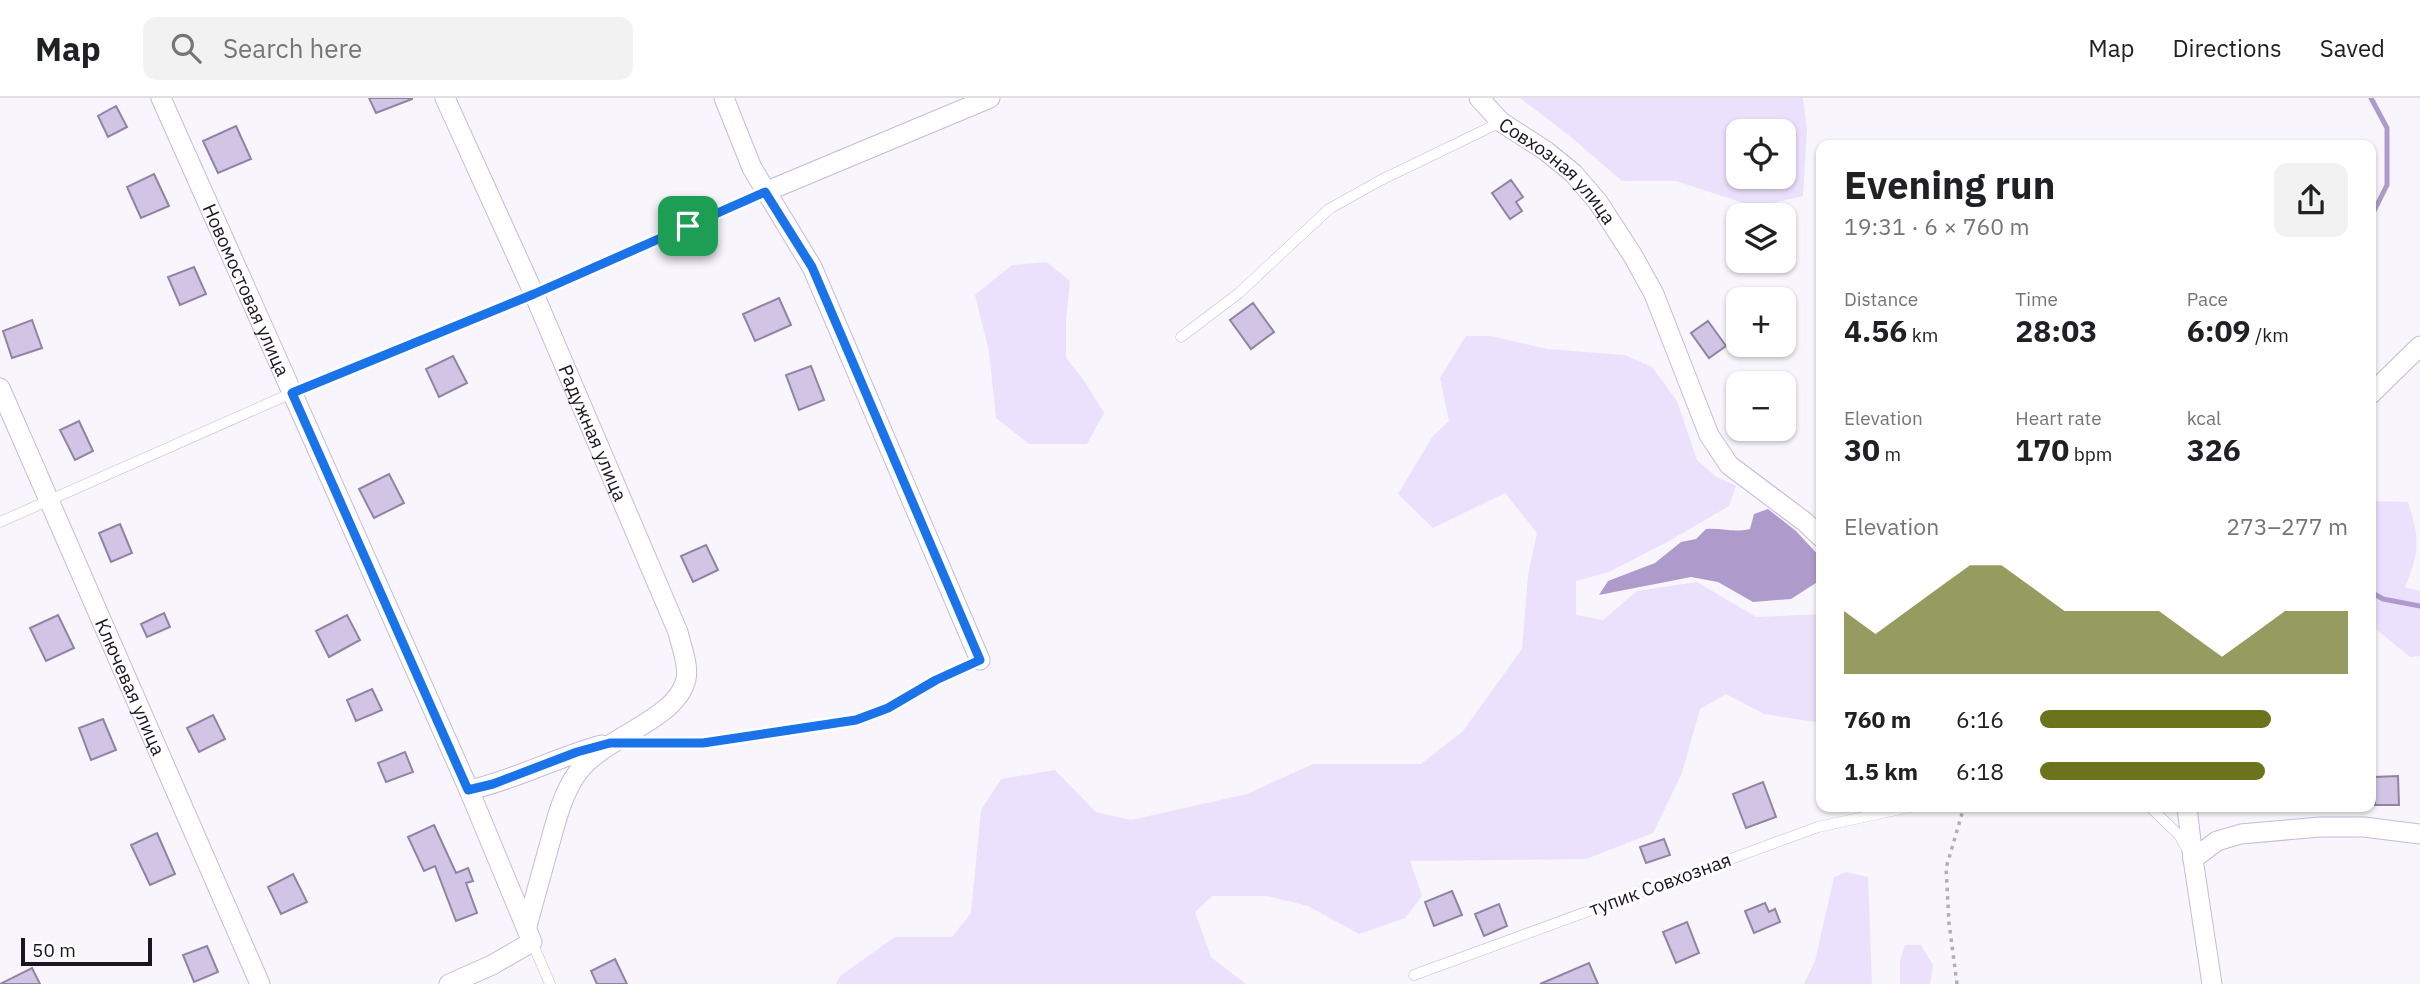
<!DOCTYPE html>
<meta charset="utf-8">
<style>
:root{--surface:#fff;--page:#f2f2f2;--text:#202124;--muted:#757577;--line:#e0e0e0;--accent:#6b731c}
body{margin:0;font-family:"IBM Plex Sans",sans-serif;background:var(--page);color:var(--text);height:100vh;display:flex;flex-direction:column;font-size:26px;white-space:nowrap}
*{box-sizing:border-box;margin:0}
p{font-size:23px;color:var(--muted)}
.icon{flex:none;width:38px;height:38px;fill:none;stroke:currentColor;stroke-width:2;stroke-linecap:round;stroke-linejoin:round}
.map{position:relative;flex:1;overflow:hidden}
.panel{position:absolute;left:1816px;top:42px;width:560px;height:672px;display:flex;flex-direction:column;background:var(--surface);border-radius:14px;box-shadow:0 2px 5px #0004}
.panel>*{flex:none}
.fabs{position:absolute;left:1726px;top:21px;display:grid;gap:14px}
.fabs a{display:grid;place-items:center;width:70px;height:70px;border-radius:14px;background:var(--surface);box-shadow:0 2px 5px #0004;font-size:35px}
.scale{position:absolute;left:21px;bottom:18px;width:131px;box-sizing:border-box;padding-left:7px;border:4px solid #1a1520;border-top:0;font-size:19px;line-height:24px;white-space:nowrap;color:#1a1520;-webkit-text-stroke:5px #fff;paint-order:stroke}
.pin{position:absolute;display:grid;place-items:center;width:60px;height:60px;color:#fff;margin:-30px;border-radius:14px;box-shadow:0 4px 10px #0006}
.round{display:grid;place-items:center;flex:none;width:74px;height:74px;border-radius:14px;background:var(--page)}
.overview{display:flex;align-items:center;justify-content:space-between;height:119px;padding:0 28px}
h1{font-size:38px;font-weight:800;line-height:52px}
.stats{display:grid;grid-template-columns:repeat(3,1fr);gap:10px;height:119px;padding:7px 28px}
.stats div{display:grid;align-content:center}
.stats b{font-size:30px;font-weight:800}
.stats small{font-size:19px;font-weight:400}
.stats p{font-size:19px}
.chart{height:196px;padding:14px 28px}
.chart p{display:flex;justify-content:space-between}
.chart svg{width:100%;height:126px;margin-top:7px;fill:var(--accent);opacity:.7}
ul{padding:0 28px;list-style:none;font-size:23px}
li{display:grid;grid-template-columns:112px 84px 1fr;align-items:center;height:52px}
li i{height:18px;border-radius:9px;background:var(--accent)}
header{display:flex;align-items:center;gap:42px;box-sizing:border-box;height:98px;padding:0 35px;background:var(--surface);border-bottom:2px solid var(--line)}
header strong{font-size:33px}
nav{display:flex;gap:38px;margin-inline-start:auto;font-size:24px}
.search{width:490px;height:63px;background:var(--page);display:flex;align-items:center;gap:18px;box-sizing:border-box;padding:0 24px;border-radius:14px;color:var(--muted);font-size:26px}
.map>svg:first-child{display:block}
.green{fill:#ece1fc;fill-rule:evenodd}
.water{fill:#af9bcb}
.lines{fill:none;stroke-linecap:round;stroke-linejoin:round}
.stream{stroke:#af9bcb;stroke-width:5}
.building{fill:#d2c4e5;stroke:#9184a3;stroke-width:2}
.lane-casing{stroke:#c7bada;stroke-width:11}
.street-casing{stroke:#c7bada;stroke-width:21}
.path{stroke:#b2aeb7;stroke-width:3.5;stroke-dasharray:3.5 5;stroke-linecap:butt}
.lane{stroke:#fff;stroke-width:10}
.street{stroke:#fff;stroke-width:19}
.route-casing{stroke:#fff;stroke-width:14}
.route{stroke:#1a73e8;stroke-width:9}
.labels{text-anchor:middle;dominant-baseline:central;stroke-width:6;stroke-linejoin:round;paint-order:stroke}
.street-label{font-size:19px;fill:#1a1520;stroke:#fff}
</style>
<header>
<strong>Map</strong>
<div class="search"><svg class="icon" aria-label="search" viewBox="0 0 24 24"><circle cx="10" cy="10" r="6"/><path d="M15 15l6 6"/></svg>Search here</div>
<nav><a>Map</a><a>Directions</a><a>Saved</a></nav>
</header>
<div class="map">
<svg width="2420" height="886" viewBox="0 0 2420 886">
<rect width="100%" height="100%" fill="#f8f5fc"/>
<!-- green -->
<path class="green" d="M 1520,0 L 1803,0 L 1807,32 L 1803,98 L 1756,109 L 1676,83 L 1622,83 L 1571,39 ZM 1738,33 L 1783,33 L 1783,79 L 1738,79 Z
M 1047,164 L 1070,183 L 1066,222 L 1066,260 L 1085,284 L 1104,315 L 1087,346 L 1029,346 L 996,320 L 989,253 L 975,197 L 1012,167 Z
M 1466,238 L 1491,238 L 1547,251 L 1625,257 L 1652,269 L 1677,303 L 1697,362 L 1715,378 L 1736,388 L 1729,408 L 1669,443 L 1609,474 L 1576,483 L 1576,517 L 1603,522 L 1637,493 L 1697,484 L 1756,519 L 1822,516 L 1822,625 L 1764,616 L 1726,596 L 1700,611 L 1682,675 L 1653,735 L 1586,761 L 1410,763 L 1422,798 L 1405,820 L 1359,836 L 1308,808 L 1267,798 L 1212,798 L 1195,814 L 1211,859 L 1246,886 L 836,886 L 840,878 L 895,839 L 952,839 L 971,815 L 981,712 L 1001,681 L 1055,672 L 1096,714 L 1131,722 L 1247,696 L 1313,666 L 1421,666 L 1463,633 L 1522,551 L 1528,477 L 1537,435 L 1505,395 L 1433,430 L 1398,396 L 1433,338 L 1449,323 L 1440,280 Z
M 2371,403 L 2408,404 C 2420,442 2420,452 2405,489 L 2420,493 L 2420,558 L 2410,559 L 2371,527 Z
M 1846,774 L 1868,779 L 1872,886 L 1804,886 L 1815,863 L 1834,779 Z
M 1905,847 L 1921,847 L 1933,867 L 1930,886 L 1900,886 L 1900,863 Z"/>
<!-- water -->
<path class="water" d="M 1768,411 L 1796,433 L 1822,461 L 1819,483 L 1791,501 L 1753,504 L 1718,484 L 1691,479 L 1599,497 L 1608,483 L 1655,465 L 1681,444 L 1696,441 L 1706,431 C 1723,430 1733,435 1750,431 L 1754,416 Z"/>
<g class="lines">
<!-- stream -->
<path class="stream" d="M 2371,119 L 2387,87 L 2387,30 L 2371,0
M 2371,494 L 2383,501 L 2420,508"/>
</g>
<!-- building -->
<path class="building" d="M 369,0 L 412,0 L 412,1 L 376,15 Z
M 116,8 L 127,29 L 108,39 L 98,18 Z
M 236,28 L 251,61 L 218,75 L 203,43 Z
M 154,76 L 169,108 L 141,120 L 127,89 Z
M 1511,82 L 1523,99 L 1516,104 L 1522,113 L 1510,121 L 1492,95 Z
M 194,169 L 206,196 L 180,207 L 168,179 Z
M 779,200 L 791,227 L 755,243 L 743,216 Z
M 1253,205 L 1274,234 L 1251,251 L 1230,222 Z
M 32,222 L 42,250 L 12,260 L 3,233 Z
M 1708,223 L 1726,248 L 1709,260 L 1691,235 Z
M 453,258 L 467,285 L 439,299 L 426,271 Z
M 811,268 L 824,302 L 799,312 L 786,277 Z
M 79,323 L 93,353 L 75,362 L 60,332 Z
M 389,376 L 404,405 L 374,420 L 359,391 Z
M 120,426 L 132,455 L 111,464 L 99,435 Z
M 706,447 L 718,472 L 693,484 L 681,458 Z
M 164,515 L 170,529 L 147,539 L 141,526 Z
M 58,517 L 74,550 L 46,563 L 30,530 Z
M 347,517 L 360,542 L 329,559 L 316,533 Z
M 372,591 L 382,612 L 356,623 L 347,602 Z
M 213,617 L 225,641 L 199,654 L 187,630 Z
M 103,621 L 116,652 L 91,662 L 79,630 Z
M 405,654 L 413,674 L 386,684 L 378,665 Z
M 2398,678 L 2399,707 L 2375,707 L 2374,679 Z
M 1763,684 L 1776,719 L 1746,730 L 1733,696 Z
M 434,727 L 456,775 L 468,770 L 473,783 L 466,785 L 477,815 L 456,823 L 435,768 L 424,773 L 408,739 Z
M 157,735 L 175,776 L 150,787 L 131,747 Z
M 1664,741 L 1670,757 L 1646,765 L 1640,749 Z
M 293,776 L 307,804 L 281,816 L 268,789 Z
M 1452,793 L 1462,817 L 1434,828 L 1425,804 Z
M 1765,805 L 1769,814 L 1775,811 L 1780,824 L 1754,835 L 1745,813 Z
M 1499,806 L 1507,828 L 1484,838 L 1475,816 Z
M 1687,824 L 1699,855 L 1676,865 L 1663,834 Z
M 207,848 L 218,874 L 194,884 L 183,857 Z
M 615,861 L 627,886 L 597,886 L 591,873 Z
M 1589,865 L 1598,886 L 1540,886 Z
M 32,870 L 40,886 L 0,886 Z"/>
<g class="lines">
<defs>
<path id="lane" d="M 1181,239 L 1239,195 L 1329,111 L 1381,82 L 1501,24
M 0,424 L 292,295 L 534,196 L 765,94
M 621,645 L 703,645 L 856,622 L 888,610 L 936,582 L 980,562
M 2150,709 L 2179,737 L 2187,751
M 532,844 L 550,886
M 1414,877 L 1818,729 L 1910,709"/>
<g id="street">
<path id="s1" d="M 161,0 L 469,692 L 532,844 L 492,867 L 449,886"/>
<path id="s2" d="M 445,0 L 534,196 L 678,534 C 681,548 689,566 686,581 C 677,623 601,639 576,677 C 563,696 557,719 551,741 C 543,770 535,799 527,828"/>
<path d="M 724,0 L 752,70 L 812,169 L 980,562"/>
<path id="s3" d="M 1479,0 L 1501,24 L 1546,53 L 1573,75 L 1598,104 L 1633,158 L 1654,196 L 1709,337 L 1729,367 L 1805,424 L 1822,440"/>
<path d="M 765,94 L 990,0"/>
<path id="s4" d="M 0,290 L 260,886"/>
<path d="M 2371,296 L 2420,248"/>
<path d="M 469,692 C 515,682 557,659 602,647"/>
<path d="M 2187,709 L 2193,761 L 2212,886"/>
<path d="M 2193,761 L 2217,743 L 2241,736 L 2320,729 L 2364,729 L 2420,736"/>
</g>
</defs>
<!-- lane casing -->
<use href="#lane" class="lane-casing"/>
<!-- street casing -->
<use href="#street" class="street-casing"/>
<!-- path -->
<path class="path" d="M 1957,886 L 1949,825 L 1946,770 L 1964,709"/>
<!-- lane -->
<use href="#lane" class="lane"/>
<!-- street -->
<use href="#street" class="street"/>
</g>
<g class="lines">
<defs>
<path id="route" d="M 765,94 L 812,169 L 980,562 L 936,582 L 888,610 L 856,622 L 703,645 L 610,645 L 577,654 L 493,686 L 468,692 L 292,295 L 534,196 Z"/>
</defs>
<!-- route casing -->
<use href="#route" class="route-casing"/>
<!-- route -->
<use href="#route" class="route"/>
</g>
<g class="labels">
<!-- street labels -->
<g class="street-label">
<text stroke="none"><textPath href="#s3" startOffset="108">Совхозная улица</textPath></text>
<text stroke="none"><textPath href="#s1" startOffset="210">Новомостовая улица</textPath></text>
<text stroke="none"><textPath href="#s2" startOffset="366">Радужная улица</textPath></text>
<text stroke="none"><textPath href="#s4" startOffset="326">Ключевая улица</textPath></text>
<text transform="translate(1660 786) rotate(-20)">тупик Совхозная</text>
</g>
</g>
</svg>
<div class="fabs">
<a><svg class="icon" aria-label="locate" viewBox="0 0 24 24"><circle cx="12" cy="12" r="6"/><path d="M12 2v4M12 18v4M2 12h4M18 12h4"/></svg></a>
<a><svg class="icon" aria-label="layers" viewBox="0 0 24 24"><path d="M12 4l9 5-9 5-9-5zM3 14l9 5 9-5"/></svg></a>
<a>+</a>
<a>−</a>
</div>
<div class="scale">50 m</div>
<div class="pin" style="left:688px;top:128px;background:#1e9e55"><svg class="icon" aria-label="arrive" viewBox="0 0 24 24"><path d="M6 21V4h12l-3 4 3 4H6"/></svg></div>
<section class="panel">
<div class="overview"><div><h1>Evening run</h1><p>19:31 · 6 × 760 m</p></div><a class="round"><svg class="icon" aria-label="share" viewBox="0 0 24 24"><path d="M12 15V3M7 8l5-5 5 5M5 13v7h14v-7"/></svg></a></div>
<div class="stats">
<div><p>Distance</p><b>4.56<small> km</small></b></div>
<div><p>Time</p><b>28:03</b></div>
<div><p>Pace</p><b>6:09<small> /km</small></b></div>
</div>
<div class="stats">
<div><p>Elevation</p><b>30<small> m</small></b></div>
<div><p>Heart rate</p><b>170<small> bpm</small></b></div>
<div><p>kcal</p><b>326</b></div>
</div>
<div class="chart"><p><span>Elevation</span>273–277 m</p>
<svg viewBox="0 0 160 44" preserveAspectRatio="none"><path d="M0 44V22L10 30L20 22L30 14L40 6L50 6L60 14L70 22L80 22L90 22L100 22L110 30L120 38L130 30L140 22L150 22L160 22V44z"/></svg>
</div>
<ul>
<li><b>760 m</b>6:16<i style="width:75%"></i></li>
<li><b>1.5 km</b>6:18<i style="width:73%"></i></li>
</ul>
</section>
</div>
